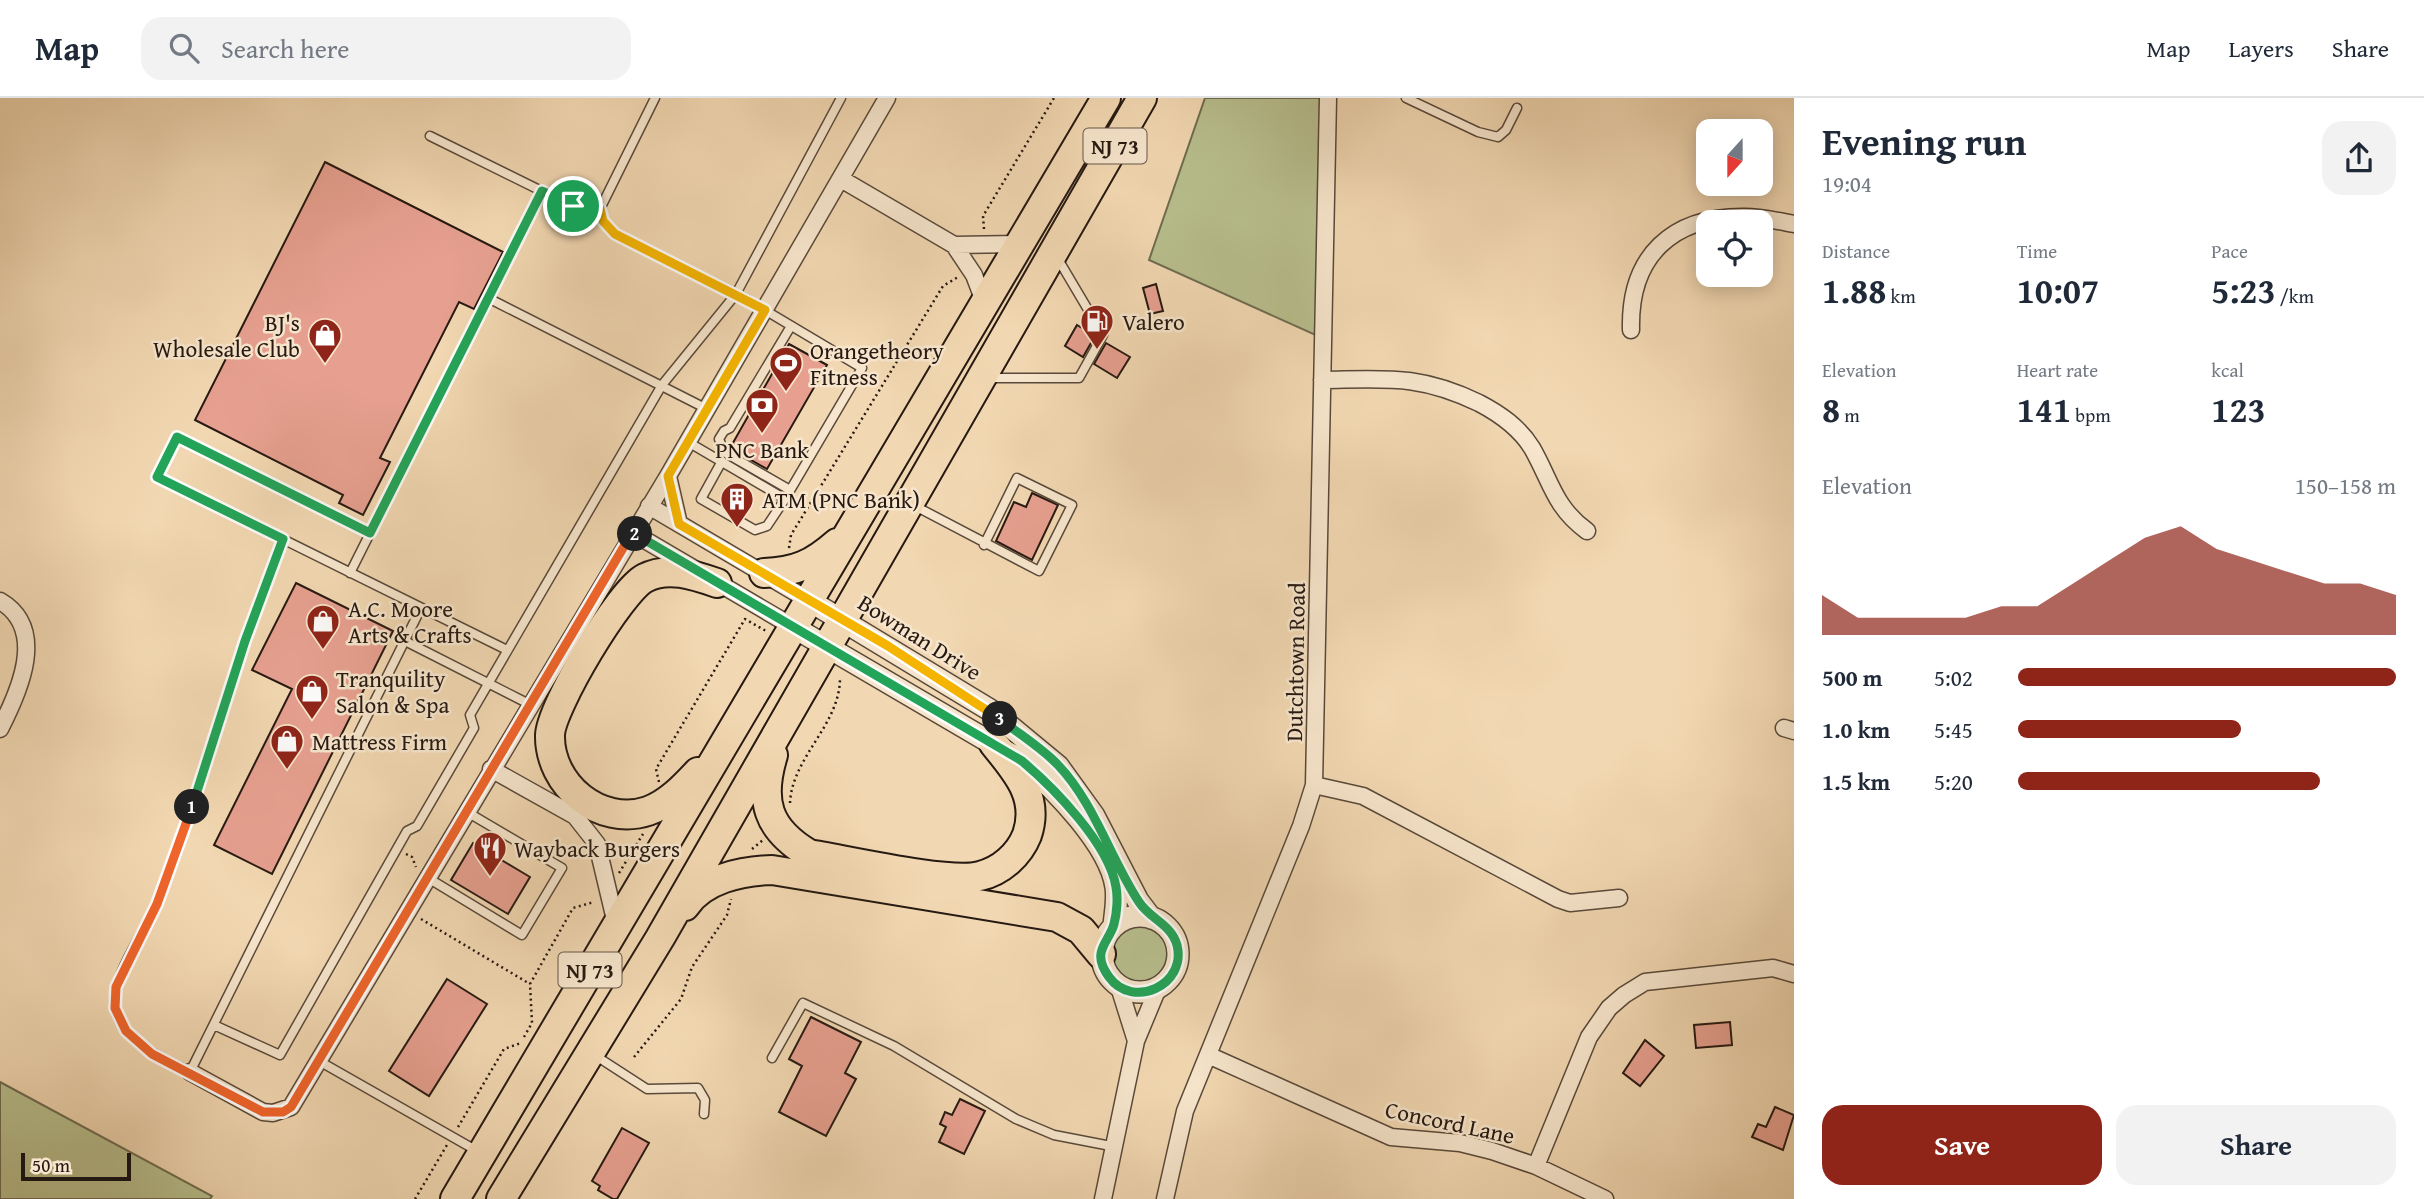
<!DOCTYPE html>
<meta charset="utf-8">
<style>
:root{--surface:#fff;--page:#f2f2f3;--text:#1f2937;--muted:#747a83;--line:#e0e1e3;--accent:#8f2418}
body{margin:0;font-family:"Gentium Book Plus",serif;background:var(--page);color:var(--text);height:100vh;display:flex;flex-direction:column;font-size:26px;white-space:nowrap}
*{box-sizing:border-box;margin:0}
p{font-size:23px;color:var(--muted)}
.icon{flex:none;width:38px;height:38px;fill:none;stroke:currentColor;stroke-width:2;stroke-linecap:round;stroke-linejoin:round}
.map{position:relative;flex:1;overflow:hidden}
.panel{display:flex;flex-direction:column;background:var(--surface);width:630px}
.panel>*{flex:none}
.needle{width:46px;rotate:201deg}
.controls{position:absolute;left:1696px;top:21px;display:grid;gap:14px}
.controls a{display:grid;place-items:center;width:77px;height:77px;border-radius:14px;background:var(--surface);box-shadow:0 4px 18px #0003;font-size:35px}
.scale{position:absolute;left:21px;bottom:18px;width:110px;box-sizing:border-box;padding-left:7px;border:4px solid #261912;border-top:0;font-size:19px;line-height:24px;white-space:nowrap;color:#261912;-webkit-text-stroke:5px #f7e6cd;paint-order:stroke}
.pin{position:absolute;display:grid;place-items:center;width:60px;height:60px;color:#fff;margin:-30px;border:4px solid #fff;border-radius:50%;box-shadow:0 2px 7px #0007}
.km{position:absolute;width:35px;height:35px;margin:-18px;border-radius:50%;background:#222;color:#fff;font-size:19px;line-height:35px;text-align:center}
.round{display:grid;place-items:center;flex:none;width:74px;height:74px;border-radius:21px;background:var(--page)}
.summary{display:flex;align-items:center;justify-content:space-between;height:119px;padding:0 28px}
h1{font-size:38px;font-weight:700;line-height:52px}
.figures{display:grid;grid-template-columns:repeat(3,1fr);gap:10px;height:119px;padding:7px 28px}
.figures div{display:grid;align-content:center}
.figures b{font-size:35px;font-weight:700}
.figures small{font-size:19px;font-weight:400}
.figures p{font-size:19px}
.chart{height:196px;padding:14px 28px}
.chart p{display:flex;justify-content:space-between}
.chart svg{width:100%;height:126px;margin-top:7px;fill:var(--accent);opacity:.7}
.cta{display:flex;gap:14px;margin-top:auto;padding:14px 28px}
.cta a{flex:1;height:80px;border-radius:21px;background:var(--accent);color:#fff;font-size:28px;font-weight:700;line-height:80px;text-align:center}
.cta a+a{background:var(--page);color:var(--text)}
ul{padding:0 28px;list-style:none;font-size:23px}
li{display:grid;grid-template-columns:112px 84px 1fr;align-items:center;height:52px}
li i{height:18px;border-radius:9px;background:var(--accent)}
header{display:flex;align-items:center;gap:42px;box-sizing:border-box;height:98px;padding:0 35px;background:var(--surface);border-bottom:2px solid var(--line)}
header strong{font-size:33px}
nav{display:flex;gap:38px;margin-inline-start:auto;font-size:24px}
.search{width:490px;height:63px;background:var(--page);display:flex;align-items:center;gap:18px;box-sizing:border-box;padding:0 24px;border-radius:21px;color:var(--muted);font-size:26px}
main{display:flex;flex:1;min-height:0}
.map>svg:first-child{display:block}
.green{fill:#b8bf8e;stroke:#6f6c50;stroke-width:2}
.building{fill:#e7a090;stroke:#261912;stroke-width:2}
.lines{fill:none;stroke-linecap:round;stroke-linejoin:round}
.service-casing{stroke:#59493a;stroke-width:11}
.minor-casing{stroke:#59493a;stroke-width:19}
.tertiary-casing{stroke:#59493a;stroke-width:24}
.trunk-casing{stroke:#261912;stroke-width:32}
.path{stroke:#261912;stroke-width:2.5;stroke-dasharray:2 3.5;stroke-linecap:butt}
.service{stroke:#f7e6cd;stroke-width:8}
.minor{stroke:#f7e6cd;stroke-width:16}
.tertiary{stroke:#f7e6cd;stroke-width:21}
.trunk{stroke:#f2d8b2;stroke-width:28}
.split-1-casing{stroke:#fff;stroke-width:14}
.split-2-casing{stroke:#fff;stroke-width:14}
.split-3-casing{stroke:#fff;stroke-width:14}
.split-4-casing{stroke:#fff;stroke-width:14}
.split-1{stroke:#22a559;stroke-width:9}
.split-2{stroke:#f0652b;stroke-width:9}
.split-3{stroke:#22a559;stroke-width:9}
.split-4{stroke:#f5b400;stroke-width:9}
.labels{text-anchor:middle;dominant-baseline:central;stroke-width:5;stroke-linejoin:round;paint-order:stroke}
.shield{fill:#f7e6cd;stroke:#65564a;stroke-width:2}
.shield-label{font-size:21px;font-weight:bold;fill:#261912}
.poi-label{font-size:23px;fill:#261912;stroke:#f7e6cd;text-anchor:start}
.street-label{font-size:23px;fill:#261912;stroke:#f7e6cd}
</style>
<header>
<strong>Map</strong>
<div class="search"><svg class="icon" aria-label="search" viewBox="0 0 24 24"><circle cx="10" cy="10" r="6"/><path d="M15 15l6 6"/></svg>Search here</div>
<nav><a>Map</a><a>Layers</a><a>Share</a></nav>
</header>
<main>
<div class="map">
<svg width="1794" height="1101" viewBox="0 0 1794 1101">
<rect width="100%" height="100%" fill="#f2d8b2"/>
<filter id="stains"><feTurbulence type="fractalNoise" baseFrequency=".00286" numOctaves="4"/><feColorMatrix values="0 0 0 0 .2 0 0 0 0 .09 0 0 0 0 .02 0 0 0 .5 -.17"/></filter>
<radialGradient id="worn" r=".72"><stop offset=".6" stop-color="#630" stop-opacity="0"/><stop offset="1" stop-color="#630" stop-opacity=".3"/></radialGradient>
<!-- green -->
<path class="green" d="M 1205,0 L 1325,0 L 1320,239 L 1149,162 Z
M1102 856a38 38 0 1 1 76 0a38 38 0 1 1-76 0Z
M 0,984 L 212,1098 L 210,1101 L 0,1101 Z"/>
<!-- building -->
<path class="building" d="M 325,64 L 503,154 L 474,211 L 459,204 L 380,360 L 390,364 L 363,417 L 339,405 L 343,397 L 195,322 Z
M 1156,186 L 1163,213 L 1150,216 L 1143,190 Z
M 1077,227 L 1095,238 L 1083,259 L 1065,248 Z
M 1106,245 L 1130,259 L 1117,280 L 1094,266 Z
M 789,246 L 827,267 L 767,371 L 730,350 Z
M 1032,395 L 1058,407 L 1032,462 L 996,443 L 1014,404 L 1026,409 Z
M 296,485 L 393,533 L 272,776 L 214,747 L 292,591 L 252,572 Z
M 473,745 L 530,779 L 508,816 L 451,782 Z
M 447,881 L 487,906 L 429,998 L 389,973 Z
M 811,919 L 861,944 L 845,975 L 856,981 L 826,1038 L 779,1014 L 802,968 L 789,961 Z
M 1730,924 L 1732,947 L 1696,950 L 1694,927 Z
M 1645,942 L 1664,958 L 1640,988 L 1623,975 Z
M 960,1001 L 985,1013 L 964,1056 L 939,1044 L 946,1029 L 940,1026 L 945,1014 L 952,1017 Z
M 1775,1009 L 1794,1017 L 1783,1052 L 1752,1039 L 1758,1026 L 1766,1029 Z
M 622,1030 L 649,1045 L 617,1101 L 613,1101 L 598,1092 L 600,1088 L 592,1083 Z"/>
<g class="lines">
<defs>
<path id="service" d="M 655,0 L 600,111 L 603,123 L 615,136 L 748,202 L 862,270 L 785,401 L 688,344
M 1406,0 L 1478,34 L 1498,39 L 1506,32 L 1517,10
M 430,38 L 582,113 L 600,111
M 488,200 L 707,311
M 988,280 L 1079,280 L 1103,237 L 1058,161
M 722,363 L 701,401 L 755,432 L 767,428 L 785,401
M 790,392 L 724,354 L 719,341 L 724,333 L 730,330 L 791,228
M 913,407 L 1039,473 L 1072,407 L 1017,380 L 984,447
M 370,435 L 177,339 L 157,379 L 507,552
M 283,441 C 270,476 255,511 244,546 C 217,632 192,720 158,804 C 147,830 108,883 115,911 C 124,945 162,960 190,974 L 421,510
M 350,475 L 542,93
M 405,543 L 529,606
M 428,780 L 522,837 L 562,770 L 467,714
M 214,927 L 280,957 L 407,733 L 417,728 L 474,630 L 470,617 L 662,287 L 736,196 L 841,0
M 596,958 L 647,991 L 698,990 L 705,1002 L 704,1016
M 772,960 L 803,905 L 894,948 L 1016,1021 L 1054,1037 L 1116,1049
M 319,963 L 479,1054"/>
<path id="minor" d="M 841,81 L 954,147 L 974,177 L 985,206
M 954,147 L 1021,146
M 1631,232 C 1629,158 1672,118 1745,119 C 1761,119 1778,123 1794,126
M 1322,282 C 1386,281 1419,276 1479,305 C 1500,316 1519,329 1532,350 C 1551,383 1554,409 1587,433
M 668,378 L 679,426
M 649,408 L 810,503
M 633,435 L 795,530
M 0,503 C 48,531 19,594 0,631
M 1784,630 L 1794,633
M 491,671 L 575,718 L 597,746 L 616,826
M 1314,687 L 1363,698 L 1558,801 L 1570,805 L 1619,800
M 1119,889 L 1136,943
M 1208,957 L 1391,1039 L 1460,1045 L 1492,1053 L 1536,1068 L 1605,1101
M 190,974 L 263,1014 L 273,1015 L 291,1009 L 668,378 L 887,0
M 1536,1068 L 1589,939 L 1609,910 L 1624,897 L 1645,884 L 1773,870 L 1794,876
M 1103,1101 L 1136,943 L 1158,890
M 1165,1101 L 1185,1013 L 1301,728 L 1314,687 L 1328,0"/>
<path id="tertiary" d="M 810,503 L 990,612 L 1058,668 L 1094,718 L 1138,803 L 1151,820
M 795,530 L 1022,663 C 1054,690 1110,747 1116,789 C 1118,802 1115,815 1114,828
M1102 856a38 38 0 1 1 76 0a38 38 0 1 1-76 0Z"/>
<path id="trunk" d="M 764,475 C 796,474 813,466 837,445
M 773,657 C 759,703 767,731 809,756 C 846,762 949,786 980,778 C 1001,773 1019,757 1027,737 C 1040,699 1016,673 994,646
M 698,674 C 684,689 668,706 648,713 C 600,729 549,687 550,637 C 551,609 620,493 645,480 C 668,468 694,477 717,485
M 685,808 C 703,781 741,773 772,772 L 1057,819 L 1081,832 L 1101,856
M 455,1101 L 1106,0
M 501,1101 L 660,840 L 1142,0"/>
</defs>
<!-- service casing -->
<use href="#service" class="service-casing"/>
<!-- minor casing -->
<use href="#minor" class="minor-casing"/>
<!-- tertiary casing -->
<use href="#tertiary" class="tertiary-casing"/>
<!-- trunk casing -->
<use href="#trunk" class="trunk-casing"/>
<!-- path -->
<path class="path" d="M 984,131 L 983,118 L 1054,0
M 789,450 L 791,437 L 943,188 L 958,179
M 659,684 L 656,671 L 745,521 L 766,533
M 790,705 C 792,659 840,627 840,580
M 752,751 L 763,742
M 406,756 L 412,759 L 416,769
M 619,775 L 643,736
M 421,821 L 530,886
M 524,939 L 532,925 L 530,886 L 573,810 L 594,804
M 634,959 L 681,901 L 692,869 L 727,817 L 731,801
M 458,1029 L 504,951 L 521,945
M 415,1101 L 447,1047"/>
<!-- service -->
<use href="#service" class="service"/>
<!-- minor -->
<use href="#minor" class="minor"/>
<!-- tertiary -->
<use href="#tertiary" class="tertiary"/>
<!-- trunk -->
<use href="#trunk" class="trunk"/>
</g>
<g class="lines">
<defs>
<path id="split-1" d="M 192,709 L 245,543 L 283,441 L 157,379 L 177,339 L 370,435 L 542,93 L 573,108"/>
<path id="split-2" d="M 192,709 L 157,806 L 116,889 L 115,910 L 126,933 L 152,956 L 263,1014 L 283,1014 L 291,1009 L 632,435 L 635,436"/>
<path id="split-3" d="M 635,436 L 1022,663 C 1054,690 1109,746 1116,789 C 1118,799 1117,815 1114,826 C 1109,845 1090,853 1109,879 C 1133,912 1187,887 1177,847 C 1171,826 1150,821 1139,804 C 1110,760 1095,706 1058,667 C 1042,650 1019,636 1000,621"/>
<path id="split-4" d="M 573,108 L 582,113 L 600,111 L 603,123 L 615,136 L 765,212 L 668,378 L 679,426 L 888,548 L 1000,621"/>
</defs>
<!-- split-1 casing -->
<use href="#split-1" class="split-1-casing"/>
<!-- split-2 casing -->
<use href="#split-2" class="split-2-casing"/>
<!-- split-3 casing -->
<use href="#split-3" class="split-3-casing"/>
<!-- split-4 casing -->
<use href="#split-4" class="split-4-casing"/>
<!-- split-1 -->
<use href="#split-1" class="split-1"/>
<!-- split-2 -->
<use href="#split-2" class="split-2"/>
<!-- split-3 -->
<use href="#split-3" class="split-3"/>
<!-- split-4 -->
<use href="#split-4" class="split-4"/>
</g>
<!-- icons -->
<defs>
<symbol id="fuel-pin" viewBox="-11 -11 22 30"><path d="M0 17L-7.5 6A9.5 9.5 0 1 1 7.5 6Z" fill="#8f2418" stroke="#f7e6cd"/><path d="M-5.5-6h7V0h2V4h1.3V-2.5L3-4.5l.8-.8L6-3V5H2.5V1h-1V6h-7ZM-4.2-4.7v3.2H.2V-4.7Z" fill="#fff"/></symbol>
<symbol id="shop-pin" viewBox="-11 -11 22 30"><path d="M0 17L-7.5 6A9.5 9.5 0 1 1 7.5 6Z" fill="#8f2418" stroke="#f7e6cd"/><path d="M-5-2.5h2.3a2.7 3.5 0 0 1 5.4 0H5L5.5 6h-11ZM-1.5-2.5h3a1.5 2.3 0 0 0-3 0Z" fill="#fff"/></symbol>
<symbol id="stadium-pin" viewBox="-11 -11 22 30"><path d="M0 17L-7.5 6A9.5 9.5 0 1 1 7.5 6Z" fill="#8f2418" stroke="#f7e6cd"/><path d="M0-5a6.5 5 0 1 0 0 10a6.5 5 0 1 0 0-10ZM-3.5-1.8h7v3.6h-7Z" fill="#fff"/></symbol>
<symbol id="bank-pin" viewBox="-11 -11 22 30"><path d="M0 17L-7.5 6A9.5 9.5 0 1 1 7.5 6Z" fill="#8f2418" stroke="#f7e6cd"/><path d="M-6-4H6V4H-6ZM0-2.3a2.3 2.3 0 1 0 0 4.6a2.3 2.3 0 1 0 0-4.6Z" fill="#fff"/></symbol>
<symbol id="building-pin" viewBox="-11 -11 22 30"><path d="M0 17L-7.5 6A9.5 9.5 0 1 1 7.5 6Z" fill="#8f2418" stroke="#f7e6cd"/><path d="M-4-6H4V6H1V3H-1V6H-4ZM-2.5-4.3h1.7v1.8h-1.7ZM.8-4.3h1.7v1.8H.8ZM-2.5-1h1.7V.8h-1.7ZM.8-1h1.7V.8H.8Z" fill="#fff"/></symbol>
<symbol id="restaurant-pin" viewBox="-11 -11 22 30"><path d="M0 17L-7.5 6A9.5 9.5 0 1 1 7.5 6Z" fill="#8f2418" stroke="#f7e6cd"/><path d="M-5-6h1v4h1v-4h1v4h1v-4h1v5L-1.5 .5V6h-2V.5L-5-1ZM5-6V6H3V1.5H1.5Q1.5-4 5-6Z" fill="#fff"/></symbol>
</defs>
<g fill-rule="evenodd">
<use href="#fuel-pin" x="1078" y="204" width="38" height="52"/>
<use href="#shop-pin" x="306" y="218" width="38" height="52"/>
<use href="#stadium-pin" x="767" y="246" width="38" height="52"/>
<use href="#bank-pin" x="743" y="288" width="38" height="52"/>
<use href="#building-pin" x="718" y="382" width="38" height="52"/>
<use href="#shop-pin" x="304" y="504" width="38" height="52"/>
<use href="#shop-pin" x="293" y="574" width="38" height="52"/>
<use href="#shop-pin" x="268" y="624" width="38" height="52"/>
<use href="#restaurant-pin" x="471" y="731" width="38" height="52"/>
</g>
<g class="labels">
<!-- shield labels -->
<g class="shield">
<rect x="1083.5" y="30.5" width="63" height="35" rx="5"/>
<rect x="558.5" y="854.5" width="63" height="35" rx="5"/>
</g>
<g class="shield-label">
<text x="1115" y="48">NJ 73</text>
<text x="590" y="872">NJ 73</text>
</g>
<!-- poi labels -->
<g class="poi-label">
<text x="1122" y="223">Valero</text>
<text x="300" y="224" text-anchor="end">BJ's<tspan x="300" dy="26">Wholesale Club</tspan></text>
<text x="810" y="252">Orangetheory<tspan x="810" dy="26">Fitness</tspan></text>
<text x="762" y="351" text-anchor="middle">PNC Bank</text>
<text x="762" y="401">ATM (PNC Bank)</text>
<text x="348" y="510">A.C. Moore<tspan x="348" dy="26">Arts &amp; Crafts</tspan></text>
<text x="336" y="580">Tranquility<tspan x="336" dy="26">Salon &amp; Spa</tspan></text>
<text x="312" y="643">Mattress Firm</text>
<text x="514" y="750">Wayback Burgers</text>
</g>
<!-- street labels -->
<g class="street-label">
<text transform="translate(920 539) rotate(32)">Bowman Drive</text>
<text transform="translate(1295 564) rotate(-89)">Dutchtown Road</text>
<text transform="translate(1450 1024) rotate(12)">Concord Lane</text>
</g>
</g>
<rect width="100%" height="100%" filter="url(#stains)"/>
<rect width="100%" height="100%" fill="url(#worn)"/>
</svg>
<div class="controls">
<a><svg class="needle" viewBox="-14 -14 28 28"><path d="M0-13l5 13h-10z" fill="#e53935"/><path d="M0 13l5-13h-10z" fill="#747a83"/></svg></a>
<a><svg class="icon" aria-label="locate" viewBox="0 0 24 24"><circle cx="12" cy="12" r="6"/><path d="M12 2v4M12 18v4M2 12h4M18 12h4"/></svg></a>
</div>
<div class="scale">50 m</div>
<div class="pin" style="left:573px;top:108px;background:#1e9e55"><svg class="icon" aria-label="arrive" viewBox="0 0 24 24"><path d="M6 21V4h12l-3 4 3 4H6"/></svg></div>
<b class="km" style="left:192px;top:709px">1</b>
<b class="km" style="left:635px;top:436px">2</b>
<b class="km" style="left:1000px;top:621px">3</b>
</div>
<section class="panel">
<div class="summary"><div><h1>Evening run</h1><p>19:04</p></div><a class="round"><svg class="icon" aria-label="share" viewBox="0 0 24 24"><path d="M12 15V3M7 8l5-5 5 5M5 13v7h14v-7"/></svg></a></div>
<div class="figures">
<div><p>Distance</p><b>1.88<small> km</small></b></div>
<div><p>Time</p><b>10:07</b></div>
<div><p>Pace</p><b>5:23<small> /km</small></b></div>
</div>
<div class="figures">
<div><p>Elevation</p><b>8<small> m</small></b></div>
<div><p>Heart rate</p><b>141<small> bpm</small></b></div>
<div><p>kcal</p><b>123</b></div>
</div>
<div class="chart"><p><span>Elevation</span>150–158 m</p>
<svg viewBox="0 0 160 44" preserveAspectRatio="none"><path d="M0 44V30L10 38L20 38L30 38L40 38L50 34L60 34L70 26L80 18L90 10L100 6L110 14L120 18L130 22L140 26L150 26L160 30V44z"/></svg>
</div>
<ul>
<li><b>500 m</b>5:02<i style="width:100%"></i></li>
<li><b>1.0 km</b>5:45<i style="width:59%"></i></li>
<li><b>1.5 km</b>5:20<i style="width:80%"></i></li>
</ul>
<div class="cta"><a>Save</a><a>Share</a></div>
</section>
</main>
